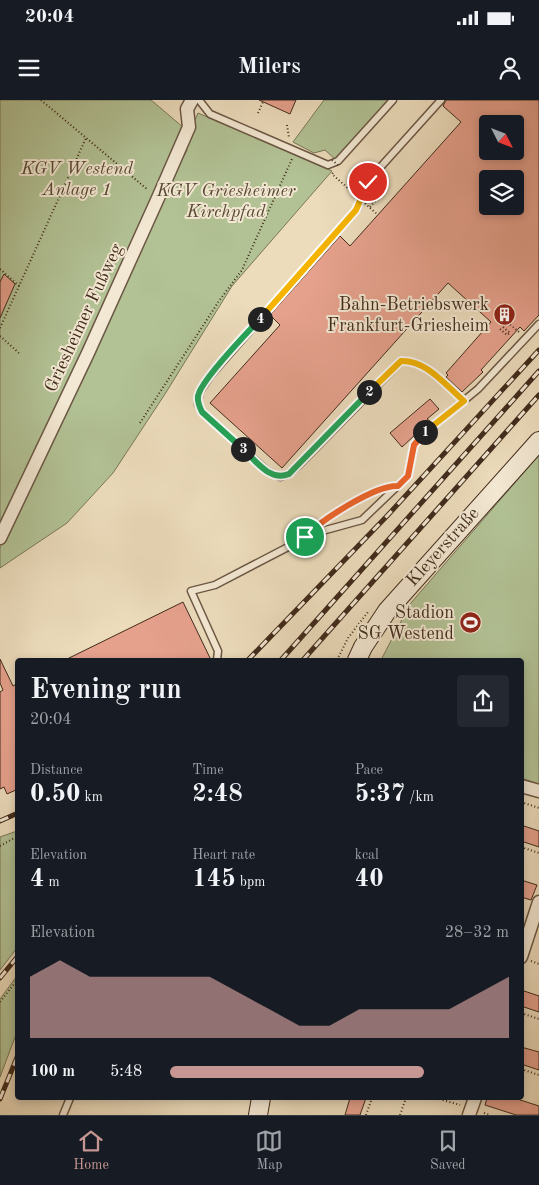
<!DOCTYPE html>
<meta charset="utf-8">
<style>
:root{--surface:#171b24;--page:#242831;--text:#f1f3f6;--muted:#9ea1a6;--line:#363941;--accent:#c59692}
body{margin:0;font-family:"Old Standard TT",serif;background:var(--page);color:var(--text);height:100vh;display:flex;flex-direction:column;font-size:19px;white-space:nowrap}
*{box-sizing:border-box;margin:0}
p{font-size:16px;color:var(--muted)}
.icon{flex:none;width:28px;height:28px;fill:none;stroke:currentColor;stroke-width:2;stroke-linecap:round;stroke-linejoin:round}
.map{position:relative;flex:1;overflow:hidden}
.sheet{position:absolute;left:15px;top:558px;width:509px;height:442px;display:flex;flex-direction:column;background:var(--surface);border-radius:5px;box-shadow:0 2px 8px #0003}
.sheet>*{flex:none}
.needle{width:32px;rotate:132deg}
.controls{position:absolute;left:479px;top:15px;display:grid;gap:10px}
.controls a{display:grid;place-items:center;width:45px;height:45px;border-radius:5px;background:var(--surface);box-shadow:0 2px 8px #0003;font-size:25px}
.pin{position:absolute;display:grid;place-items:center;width:42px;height:42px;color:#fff;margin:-21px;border:2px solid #fff;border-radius:50%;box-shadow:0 1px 5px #0007}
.km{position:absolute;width:25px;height:25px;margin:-12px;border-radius:50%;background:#222;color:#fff;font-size:14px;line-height:25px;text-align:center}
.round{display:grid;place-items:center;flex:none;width:52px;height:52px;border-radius:5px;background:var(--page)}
.headline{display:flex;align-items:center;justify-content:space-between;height:85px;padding:0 15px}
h1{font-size:28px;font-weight:700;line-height:38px}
.metrics{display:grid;grid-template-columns:repeat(3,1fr);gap:8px;height:85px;padding:5px 15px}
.metrics div{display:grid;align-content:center}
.metrics b{font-size:25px;font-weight:700}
.metrics small{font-size:14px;font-weight:400}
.metrics p{font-size:14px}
.chart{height:140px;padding:10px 15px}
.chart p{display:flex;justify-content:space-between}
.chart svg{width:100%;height:90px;margin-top:5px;fill:var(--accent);opacity:.7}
ul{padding:0 15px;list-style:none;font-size:16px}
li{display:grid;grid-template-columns:80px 60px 1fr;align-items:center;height:38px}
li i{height:12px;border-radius:6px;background:var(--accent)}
.status{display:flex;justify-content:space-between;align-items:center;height:35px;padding:0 25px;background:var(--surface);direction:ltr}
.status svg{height:14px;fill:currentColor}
header{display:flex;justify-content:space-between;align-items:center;height:65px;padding:0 15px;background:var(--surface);font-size:22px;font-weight:700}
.tab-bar{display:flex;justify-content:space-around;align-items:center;height:70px;border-top:1px solid var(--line);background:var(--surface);font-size:14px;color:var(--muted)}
.tab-bar a{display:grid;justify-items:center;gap:2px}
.tab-bar .active{color:var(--accent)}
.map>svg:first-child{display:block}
.green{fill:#b2c295;stroke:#7a7658}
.building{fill:#e6a18d;stroke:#412b1c;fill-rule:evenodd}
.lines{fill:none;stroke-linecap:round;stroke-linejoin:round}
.lane-casing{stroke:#6c5744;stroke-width:9}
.street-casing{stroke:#6c5744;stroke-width:15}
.secondary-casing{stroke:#412b1c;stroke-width:20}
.path{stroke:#412b1c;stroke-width:2;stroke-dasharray:1 2.5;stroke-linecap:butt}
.lane{stroke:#f3e8d3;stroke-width:6}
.street{stroke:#f3e8d3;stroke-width:12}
.secondary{stroke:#f3e8d3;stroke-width:18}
.rail-casing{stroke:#412b1c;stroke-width:5}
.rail{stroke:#f3e8d3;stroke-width:3;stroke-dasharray:9;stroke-linecap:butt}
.path-bridge{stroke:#412b1c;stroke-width:2;stroke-dasharray:1 2.5;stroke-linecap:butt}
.split-1-casing{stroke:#fff;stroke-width:10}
.split-2-casing{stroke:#fff;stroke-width:10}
.split-3-casing{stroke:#fff;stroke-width:10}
.split-4-casing{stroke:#fff;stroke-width:10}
.split-5-casing{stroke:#fff;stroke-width:10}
.split-1{stroke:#f0652b;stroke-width:6}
.split-2{stroke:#f5b400;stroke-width:6}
.split-3{stroke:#22a559;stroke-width:6}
.split-4{stroke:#22a559;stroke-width:6}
.split-5{stroke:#f5b400;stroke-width:6}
.labels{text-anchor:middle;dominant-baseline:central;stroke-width:4;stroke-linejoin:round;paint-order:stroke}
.park-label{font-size:18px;font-style:italic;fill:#584934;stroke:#f3e8d3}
.poi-label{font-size:18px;fill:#412b1c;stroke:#f3e8d3;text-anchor:end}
.street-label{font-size:18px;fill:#412b1c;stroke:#f3e8d3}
</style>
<div class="status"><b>20:04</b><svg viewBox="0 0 49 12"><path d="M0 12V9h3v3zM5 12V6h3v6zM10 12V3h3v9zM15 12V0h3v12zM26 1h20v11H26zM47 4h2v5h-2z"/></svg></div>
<header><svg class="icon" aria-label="menu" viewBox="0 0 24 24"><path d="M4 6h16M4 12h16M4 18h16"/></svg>Milers<svg class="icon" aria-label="person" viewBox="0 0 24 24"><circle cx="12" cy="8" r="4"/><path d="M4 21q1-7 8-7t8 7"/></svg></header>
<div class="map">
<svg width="539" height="1015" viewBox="0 0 539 1015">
<rect width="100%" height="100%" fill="#ecdcbc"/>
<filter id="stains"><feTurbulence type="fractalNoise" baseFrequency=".004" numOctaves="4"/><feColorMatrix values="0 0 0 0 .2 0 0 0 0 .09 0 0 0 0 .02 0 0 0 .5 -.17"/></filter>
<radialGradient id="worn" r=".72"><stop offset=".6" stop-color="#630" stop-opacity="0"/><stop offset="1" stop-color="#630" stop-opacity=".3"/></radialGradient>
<!-- green -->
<path class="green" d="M 0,0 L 151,0 L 184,28 L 0,433 Z
M 324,0 L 390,0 L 336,60 L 325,50 L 314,53 L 293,42 Z
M 198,13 L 332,71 L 232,186 L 165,294 L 113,373 L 67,423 L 0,468 L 0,448 L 178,59 L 184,56 L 187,50 L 184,45 Z
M 539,355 L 539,684 L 521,678 L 521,560 L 381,560 L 410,504 Z
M 17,731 L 17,848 L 0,870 L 0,737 Z
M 17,876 L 17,932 L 0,977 L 0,899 Z"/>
<!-- building -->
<path class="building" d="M 259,0 L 296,0 L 290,14 Z
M 446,0 L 539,0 L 539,215 L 524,231 L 520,227 L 481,270 L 483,272 L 462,292 L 446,277 L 448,275 L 446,273 L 491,222 L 448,183 L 282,368 L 210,303 L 280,225 L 270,215 L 340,136 L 350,146 L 461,22 L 443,6 ZM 488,24 L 515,24 L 515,51 L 488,51 ZM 488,79 L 515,79 L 515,106 L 488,106 Z
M 4,174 L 15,184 L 0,218 L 0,182 Z
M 430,299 L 439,309 L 427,319 L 430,321 L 402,347 L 390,333 Z
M 183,502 L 211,560 L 65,560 Z
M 0,559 L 13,586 L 18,583 L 18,689 L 7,694 L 4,687 L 0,689 L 0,592 L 3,590 L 0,583 Z
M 521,725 L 539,731 L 539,747 L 521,741 Z
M 521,780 L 537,785 L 531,800 L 521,797 Z
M 521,890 L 539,896 L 539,912 L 521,906 Z
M 521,947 L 539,952 L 539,970 L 521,964 Z
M 350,998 L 366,998 L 360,1015 L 345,1015 Z
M 487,998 L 514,998 L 539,1006 L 539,1015 L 516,1015 L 485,1005 Z"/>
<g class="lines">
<defs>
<path id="lane" d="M 199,0 L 210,14 L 328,65 L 338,61 L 393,0
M 441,0 L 368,81 L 357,109 L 210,276 L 199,293 L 198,304 L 202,312 L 267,371 L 280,377 L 289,374 L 298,366 L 401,261 C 427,260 446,286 464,301
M 217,560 L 218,551 L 191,491 L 215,485 L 315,433 L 362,420 L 408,376 L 414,345 L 421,336 L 478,289 L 539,224
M 63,1015 L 70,998"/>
<path id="street" d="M 0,438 L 88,253 L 158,98 L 189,27 L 187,9 L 192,0
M 521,686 L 539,691
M 521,857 L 539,802
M 469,1015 L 475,998"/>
<path id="secondary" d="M 357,560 L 363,547 L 387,511 L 539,341
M 258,1015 L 261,998"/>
</defs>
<!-- lane casing -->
<use href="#lane" class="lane-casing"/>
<!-- street casing -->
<use href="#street" class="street-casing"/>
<!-- secondary casing -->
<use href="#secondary" class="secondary-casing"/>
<!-- path -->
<path class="path" d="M 41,0 L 148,90
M 258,13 L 263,2
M 287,25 L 289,38
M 370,107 L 380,96 L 375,91
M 0,169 L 19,186
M 502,218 L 519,232
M 0,228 L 86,38
M 500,229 L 507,235 L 510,233 L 503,227 L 507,223
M 0,236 L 20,254
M 140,323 L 219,201 L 242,170 L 292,59
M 327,420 L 379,390
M 337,560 L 348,538 L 368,512
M 521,702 L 539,708
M 0,746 L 14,738 L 18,740
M 521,747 L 539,753
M 531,861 L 539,864
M 0,902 L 18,879
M 521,913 L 539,919
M 521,969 L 539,975
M 436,998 L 460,1005
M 484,1013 L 490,1015
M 366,1015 L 372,998
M 400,1015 L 406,998"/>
<!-- lane -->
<use href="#lane" class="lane"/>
<!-- street -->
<use href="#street" class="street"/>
<!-- secondary -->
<use href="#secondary" class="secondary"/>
<defs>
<path id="rail" d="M 248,560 L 387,416 L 539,250
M 281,560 L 539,271
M 303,560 L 539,295
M 0,721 L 18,713
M 0,878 L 18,856
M 0,999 L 18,955"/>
</defs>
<!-- rail casing -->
<use href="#rail" class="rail-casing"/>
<!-- rail -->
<use href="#rail" class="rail"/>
<!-- path-bridge -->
<path class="path-bridge" d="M 332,60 L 338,65
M 333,73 L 332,74 L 378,115"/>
</g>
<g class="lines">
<defs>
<path id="split-1" d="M 305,437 C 321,420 375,385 398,386 L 408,376 L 414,345 L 425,332"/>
<path id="split-2" d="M 369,292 L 401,261 C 427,260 446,286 464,301 L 425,332"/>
<path id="split-3" d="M 243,349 C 256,361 270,382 289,374 L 369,292"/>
<path id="split-4" d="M 243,349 L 202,312 C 199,306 196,299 199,293 C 205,276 246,234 260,219"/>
<path id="split-5" d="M 260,219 L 356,110 L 368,82"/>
</defs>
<!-- split-1 casing -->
<use href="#split-1" class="split-1-casing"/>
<!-- split-2 casing -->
<use href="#split-2" class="split-2-casing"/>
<!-- split-3 casing -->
<use href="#split-3" class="split-3-casing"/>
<!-- split-4 casing -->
<use href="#split-4" class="split-4-casing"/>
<!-- split-5 casing -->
<use href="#split-5" class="split-5-casing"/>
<!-- split-1 -->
<use href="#split-1" class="split-1"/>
<!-- split-2 -->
<use href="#split-2" class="split-2"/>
<!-- split-3 -->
<use href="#split-3" class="split-3"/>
<!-- split-4 -->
<use href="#split-4" class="split-4"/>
<!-- split-5 -->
<use href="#split-5" class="split-5"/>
</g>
<!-- icons -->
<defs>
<symbol id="building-disc" viewBox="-11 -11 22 22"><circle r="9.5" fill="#8f2418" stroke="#f3e8d3"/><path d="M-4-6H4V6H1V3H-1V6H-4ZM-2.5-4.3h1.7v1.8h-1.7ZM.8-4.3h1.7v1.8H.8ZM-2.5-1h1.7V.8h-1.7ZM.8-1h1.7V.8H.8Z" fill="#fff"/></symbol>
<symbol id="stadium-disc" viewBox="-11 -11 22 22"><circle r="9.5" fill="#8f2418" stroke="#f3e8d3"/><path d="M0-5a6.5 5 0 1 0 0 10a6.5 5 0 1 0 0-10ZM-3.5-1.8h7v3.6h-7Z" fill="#fff"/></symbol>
</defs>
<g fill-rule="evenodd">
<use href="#building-disc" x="492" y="202" width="25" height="25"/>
<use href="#stadium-disc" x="458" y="510" width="25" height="25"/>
</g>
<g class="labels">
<!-- park labels -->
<g class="park-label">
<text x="77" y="69">KGV Westend<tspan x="77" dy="21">Anlage 1</tspan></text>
<text x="226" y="91">KGV Griesheimer<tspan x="226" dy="21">Kirchpfad</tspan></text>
</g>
<!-- poi labels -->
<g class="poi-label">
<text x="489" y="205">Bahn-Betriebswerk<tspan x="489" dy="21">Frankfurt-Griesheim</tspan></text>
<text x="454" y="513">Stadion<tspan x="454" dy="21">SG Westend</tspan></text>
</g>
<!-- street labels -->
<g class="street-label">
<text transform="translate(84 218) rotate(-65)">Griesheimer Fußweg</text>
<text transform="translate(443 447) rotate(-48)">Kleyerstraße</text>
</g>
</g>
<rect width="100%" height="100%" filter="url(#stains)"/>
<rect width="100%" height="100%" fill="url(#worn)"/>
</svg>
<div class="controls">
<a><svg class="needle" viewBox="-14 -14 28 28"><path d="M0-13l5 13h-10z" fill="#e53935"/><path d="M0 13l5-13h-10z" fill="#9ea1a6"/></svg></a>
<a><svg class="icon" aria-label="layers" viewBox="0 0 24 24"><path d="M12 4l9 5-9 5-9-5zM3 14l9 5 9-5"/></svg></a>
</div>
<div class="pin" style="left:305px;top:437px;background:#1e9e55"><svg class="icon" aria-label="arrive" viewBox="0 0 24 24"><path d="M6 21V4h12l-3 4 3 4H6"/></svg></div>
<div class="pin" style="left:368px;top:82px;background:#d93025"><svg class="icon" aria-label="check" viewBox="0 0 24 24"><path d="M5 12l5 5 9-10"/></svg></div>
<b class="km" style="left:425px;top:332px">1</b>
<b class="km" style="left:369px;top:292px">2</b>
<b class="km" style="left:243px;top:349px">3</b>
<b class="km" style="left:260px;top:219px">4</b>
<section class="sheet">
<div class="headline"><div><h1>Evening run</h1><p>20:04</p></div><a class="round"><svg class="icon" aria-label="share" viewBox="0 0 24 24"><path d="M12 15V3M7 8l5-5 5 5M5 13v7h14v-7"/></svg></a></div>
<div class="metrics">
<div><p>Distance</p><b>0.50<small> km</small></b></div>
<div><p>Time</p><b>2:48</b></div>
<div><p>Pace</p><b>5:37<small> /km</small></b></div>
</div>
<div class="metrics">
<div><p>Elevation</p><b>4<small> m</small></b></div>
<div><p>Heart rate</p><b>145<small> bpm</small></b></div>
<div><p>kcal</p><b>40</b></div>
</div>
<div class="chart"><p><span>Elevation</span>28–32 m</p>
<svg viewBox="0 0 160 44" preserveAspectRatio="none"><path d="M0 44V14L10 6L20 14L30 14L40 14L50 14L60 14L70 22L80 30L90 38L100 38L110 30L120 30L130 30L140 30L150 22L160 14V44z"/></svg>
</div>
<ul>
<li><b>100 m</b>5:48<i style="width:75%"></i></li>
</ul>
</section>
</div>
<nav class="tab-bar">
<a class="active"><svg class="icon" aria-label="home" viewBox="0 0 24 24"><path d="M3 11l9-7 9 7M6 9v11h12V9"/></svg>Home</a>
<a><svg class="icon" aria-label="map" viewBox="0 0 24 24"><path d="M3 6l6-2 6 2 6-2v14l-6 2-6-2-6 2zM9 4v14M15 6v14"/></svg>Map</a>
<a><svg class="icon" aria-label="saved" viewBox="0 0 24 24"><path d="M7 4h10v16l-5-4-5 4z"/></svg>Saved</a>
</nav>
